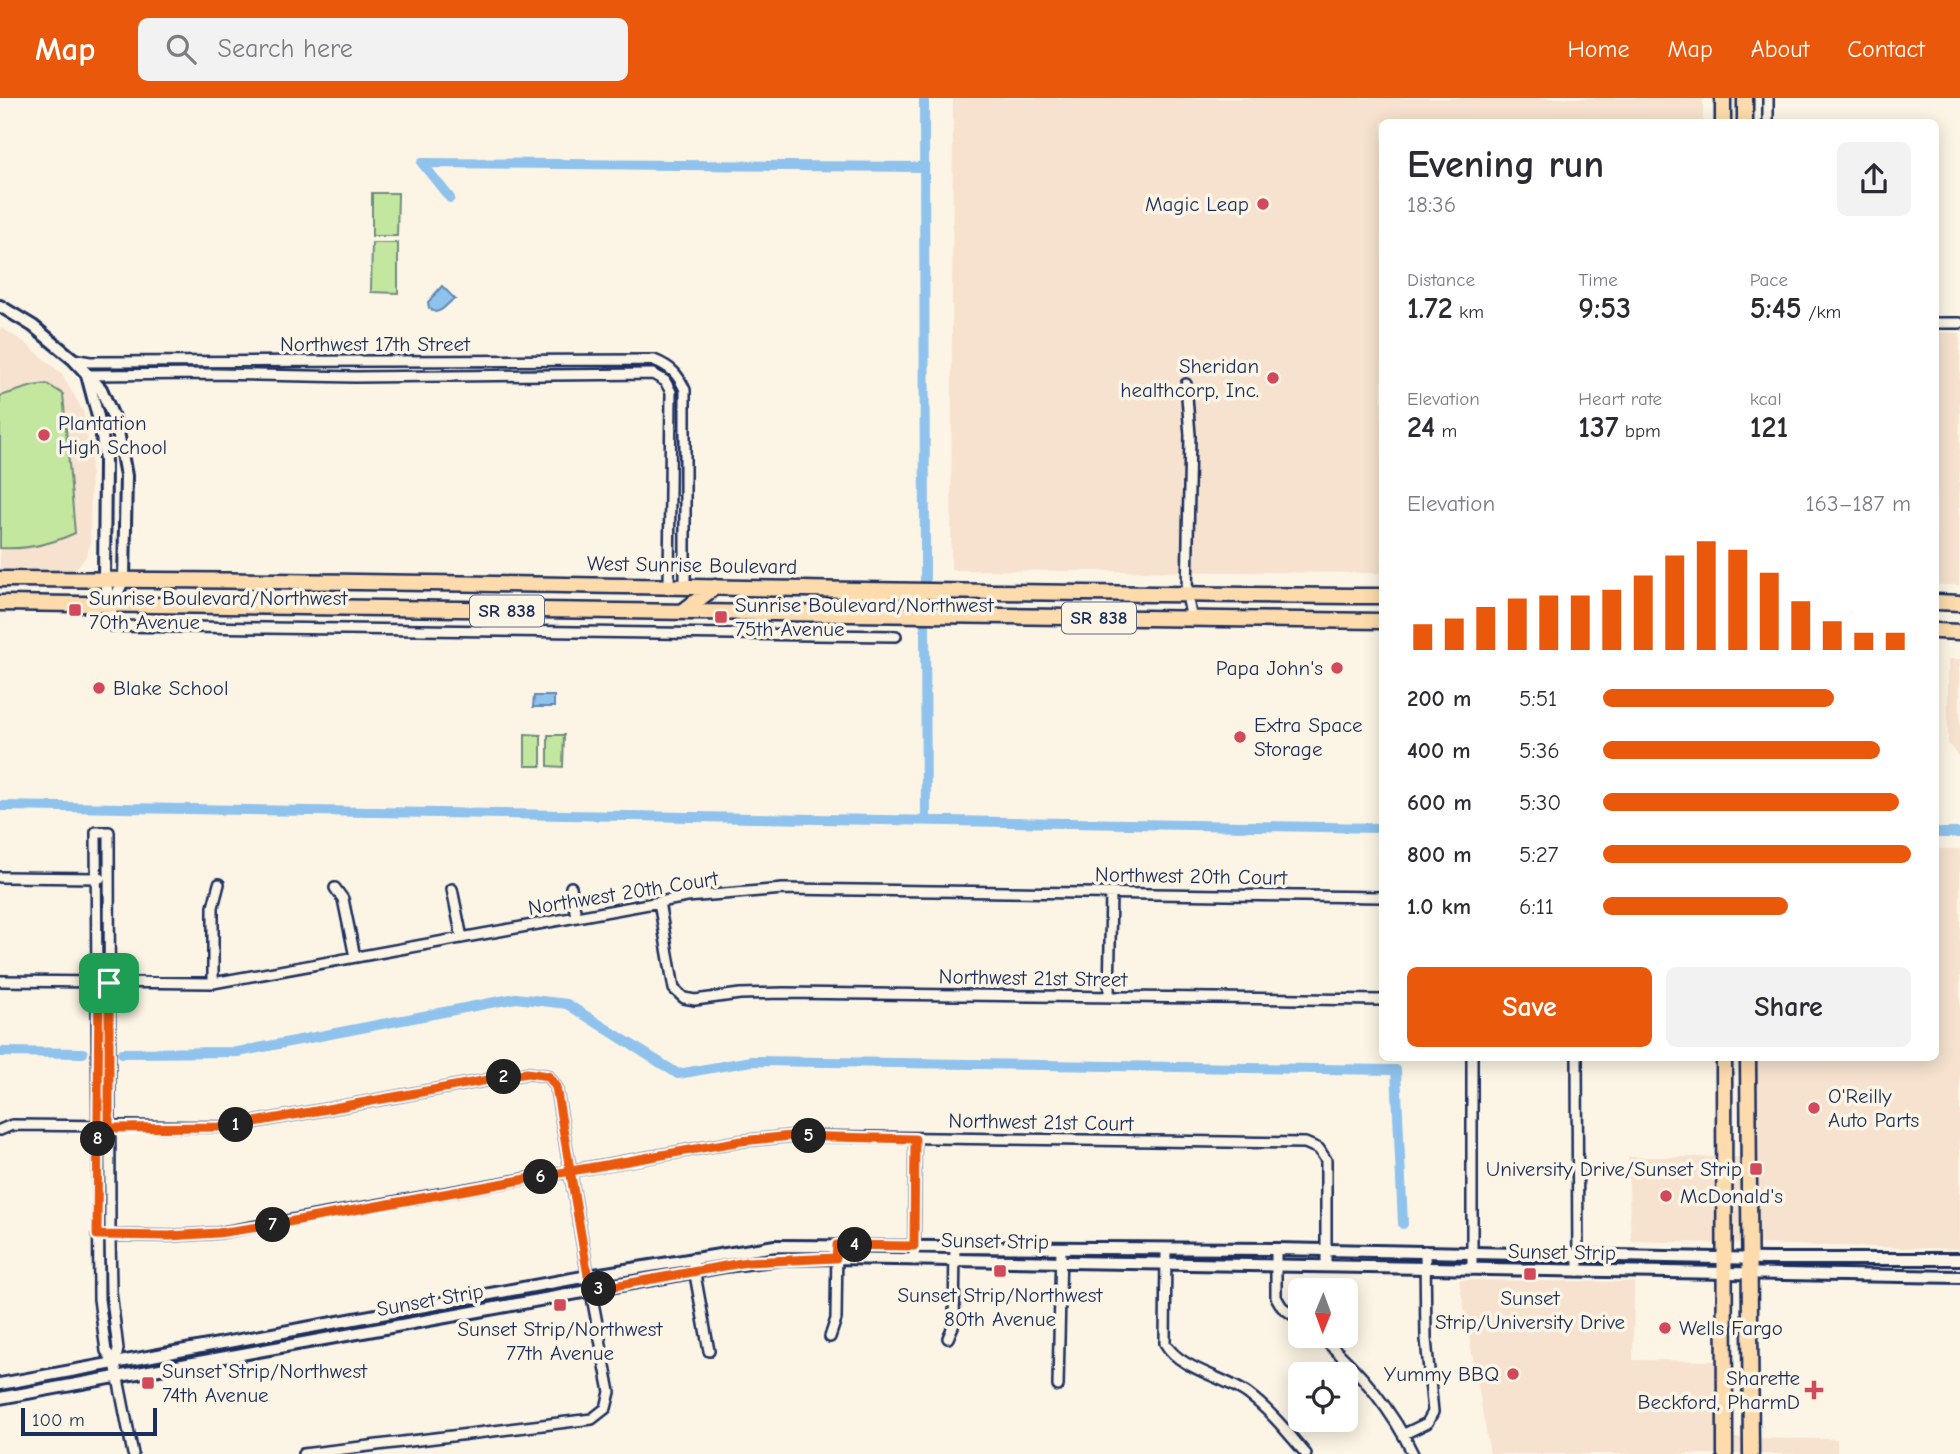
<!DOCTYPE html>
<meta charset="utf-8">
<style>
:root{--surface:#fff;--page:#f2f2f3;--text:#2b2b33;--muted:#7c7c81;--accent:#ea580c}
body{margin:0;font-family:"Comic Neue",sans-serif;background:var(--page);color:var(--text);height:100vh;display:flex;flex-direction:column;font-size:26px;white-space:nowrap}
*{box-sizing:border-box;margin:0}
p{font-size:23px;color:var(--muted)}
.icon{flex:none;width:38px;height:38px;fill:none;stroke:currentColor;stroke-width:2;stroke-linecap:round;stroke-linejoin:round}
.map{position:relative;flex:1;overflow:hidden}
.side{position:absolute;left:1379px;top:21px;width:560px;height:942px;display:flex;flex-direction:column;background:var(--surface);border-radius:10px;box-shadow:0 4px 18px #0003}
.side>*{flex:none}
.needle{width:46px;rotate:181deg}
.buttons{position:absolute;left:1288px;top:1180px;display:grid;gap:14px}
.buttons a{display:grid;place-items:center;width:70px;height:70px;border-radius:10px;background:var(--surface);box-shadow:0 4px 18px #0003;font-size:35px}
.scale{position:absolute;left:21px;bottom:18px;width:136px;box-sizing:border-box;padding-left:7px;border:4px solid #1b2f5e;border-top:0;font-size:19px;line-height:24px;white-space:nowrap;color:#1b2f5e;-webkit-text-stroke:5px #fcf5e5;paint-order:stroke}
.pin{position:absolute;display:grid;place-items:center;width:60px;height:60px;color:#fff;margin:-30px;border-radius:14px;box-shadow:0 4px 10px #0006}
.km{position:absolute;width:35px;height:35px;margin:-18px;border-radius:50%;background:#222;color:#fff;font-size:19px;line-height:35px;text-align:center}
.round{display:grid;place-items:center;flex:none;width:74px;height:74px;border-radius:10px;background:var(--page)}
.summary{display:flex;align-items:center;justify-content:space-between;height:119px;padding:0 28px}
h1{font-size:38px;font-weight:700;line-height:52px}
.metrics{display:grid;grid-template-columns:repeat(3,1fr);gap:10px;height:119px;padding:7px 28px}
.metrics div{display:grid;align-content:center}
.metrics b{font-size:30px;font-weight:700}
.metrics small{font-size:19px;font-weight:400}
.metrics p{font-size:19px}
.chart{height:196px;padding:14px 28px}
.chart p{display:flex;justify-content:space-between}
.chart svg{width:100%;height:126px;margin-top:7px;stroke:var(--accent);stroke-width:6}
.cta{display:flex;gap:14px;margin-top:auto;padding:14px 28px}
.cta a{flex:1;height:80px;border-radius:10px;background:var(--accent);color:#fff;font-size:28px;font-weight:700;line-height:80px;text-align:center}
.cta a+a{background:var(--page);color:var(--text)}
ul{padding:0 28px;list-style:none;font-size:23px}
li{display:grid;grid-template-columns:112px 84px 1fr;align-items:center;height:52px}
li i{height:18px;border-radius:9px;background:var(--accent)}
header{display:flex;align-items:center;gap:42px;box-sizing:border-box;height:98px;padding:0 35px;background:var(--accent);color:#fff}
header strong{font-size:33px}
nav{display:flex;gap:38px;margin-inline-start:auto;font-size:24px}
.search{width:490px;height:63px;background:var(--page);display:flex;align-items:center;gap:18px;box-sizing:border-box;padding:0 24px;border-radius:10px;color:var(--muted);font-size:26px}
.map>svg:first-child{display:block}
.built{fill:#f6e2ce}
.green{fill:#c4e7a0;stroke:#708b7f;stroke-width:2}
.water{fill:#8fc2ec;stroke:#6187b3;stroke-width:2}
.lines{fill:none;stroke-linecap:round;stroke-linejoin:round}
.canal{stroke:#8fc2ec;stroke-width:10}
.minor-casing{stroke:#1b2f5e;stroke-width:14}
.tertiary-casing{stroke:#1b2f5e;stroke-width:16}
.primary-casing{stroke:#1b2f5e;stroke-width:19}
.trunk-casing{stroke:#1b2f5e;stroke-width:19}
.minor{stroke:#fcf5e5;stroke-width:9}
.tertiary{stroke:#fcf5e5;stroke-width:10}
.primary{stroke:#fddbac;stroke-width:14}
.trunk{stroke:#fddbac;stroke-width:14}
.route-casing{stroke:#fff;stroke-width:14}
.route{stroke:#ea580c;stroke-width:9}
.poi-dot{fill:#d1495b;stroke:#fcf5e5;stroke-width:2.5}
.labels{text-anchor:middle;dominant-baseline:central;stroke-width:7;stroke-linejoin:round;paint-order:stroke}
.shield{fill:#fcf5e5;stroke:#5e6a86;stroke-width:2}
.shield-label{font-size:19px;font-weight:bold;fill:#1b2f5e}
.poi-label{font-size:21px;fill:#1b2f5e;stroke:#fcf5e5;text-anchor:start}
.street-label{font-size:21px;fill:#1b2f5e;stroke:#fcf5e5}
</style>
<header>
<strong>Map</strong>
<div class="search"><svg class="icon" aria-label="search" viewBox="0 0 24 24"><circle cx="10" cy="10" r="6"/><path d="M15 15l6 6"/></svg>Search here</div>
<nav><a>Home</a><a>Map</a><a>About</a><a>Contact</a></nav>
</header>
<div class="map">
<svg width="1960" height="1356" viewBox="0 0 1960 1356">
<rect width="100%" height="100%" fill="#fcf5e5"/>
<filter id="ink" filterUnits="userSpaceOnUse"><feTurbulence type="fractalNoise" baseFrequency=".0143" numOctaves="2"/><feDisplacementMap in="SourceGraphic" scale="14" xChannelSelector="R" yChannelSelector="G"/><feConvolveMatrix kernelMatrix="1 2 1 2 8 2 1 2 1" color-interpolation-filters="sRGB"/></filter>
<g filter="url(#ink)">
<!-- built -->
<path class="built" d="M 953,0 L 1703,0 L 1703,24 L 1382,24 L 1382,475 L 951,472 Z
M 0,229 L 24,244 L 61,275 L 83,313 L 91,360 L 90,447 L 85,460 L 74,472 L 0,471 Z
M 1936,234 L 1960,235 L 1959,487 L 1936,487 Z
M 1948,561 L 1960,561 L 1960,660 L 1948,646 Z
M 1936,751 L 1960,751 L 1960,1151 L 1631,1143 L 1628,1059 L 1757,1059 L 1757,959 L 1936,959 Z
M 1459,1182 L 1634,1184 L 1633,1262 L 1716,1263 L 1716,1340 L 1837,1341 L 1837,1356 L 1490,1356 Z"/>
<!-- green -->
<path class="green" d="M 372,95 L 398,95 L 397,138 L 372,138 Z
M 372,145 L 398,145 L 398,195 L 371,194 Z
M 47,286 L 63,296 L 75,435 C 51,446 27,452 0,450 L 0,298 L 33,288 Z
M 525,636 L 541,637 L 541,668 L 525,668 Z
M 548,637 L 564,637 L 563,669 L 548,668 Z"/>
<!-- water -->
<path class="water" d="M 442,188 L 455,201 C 447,204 445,213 435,214 L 429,210 L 428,204 Z
M 534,598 L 554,598 L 554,609 L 533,609 Z"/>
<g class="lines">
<!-- canal -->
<path class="canal" d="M 924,0 L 925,484
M 450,100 L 422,65 L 924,69
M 925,528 L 926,721
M 0,708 L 1382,730
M 1936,735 L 1960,735
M 0,954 L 83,955
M 122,955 L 238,954 L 516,900 L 567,906 L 678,976 L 751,963 L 1396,972 L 1403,1126"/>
<defs>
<path id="minor" d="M 1768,0 L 1768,24
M 1936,225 L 1960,225
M 73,261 L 90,264 L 654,262 C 671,269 678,276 685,292 L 685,488
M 87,277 L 212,276 L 355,279 L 653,276 L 665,283 L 671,294 L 669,489
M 1186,286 L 1190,337 L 1187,497 L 1192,522
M 112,507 L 112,528 L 896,538
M 0,779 L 100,780
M 571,789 L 576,819
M 335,790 L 343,801 L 355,859
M 452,791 L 462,840
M 659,804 L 674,891 L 684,900 L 695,902 L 740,896 L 783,895 L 1382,902
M 0,883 L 213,885 L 687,799 L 783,791 L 1382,799
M 213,885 L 213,809 L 219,786
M 1109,898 L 1111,795
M 1577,959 L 1578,1173
M 0,1032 L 12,1027 L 227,1029 L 527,975 L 548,978 L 556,989 L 588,1178 L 610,1294 L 606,1310 L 592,1321 L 303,1356
M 97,1137 L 169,1138 L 218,1135 L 741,1043 L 791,1038 L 1305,1045 L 1319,1051 L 1326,1062 L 1326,1168
M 1276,1151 L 1276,1199 L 1282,1209 L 1300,1222
M 1166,1152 L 1165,1245 C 1179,1271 1223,1278 1248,1296 C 1271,1313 1288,1335 1306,1356
M 692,1160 L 709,1253
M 914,1162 L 915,1040
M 1472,1171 L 1472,959
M 1319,1237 C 1358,1271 1391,1309 1413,1356
M 830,1239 L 836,1221 L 837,1147
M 948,1240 L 954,1226 L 955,1148
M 115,1265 L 106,1253 L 99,1201 L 96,734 L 109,734 L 110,1137 L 111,1193 L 118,1251 L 115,1265 L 133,1356
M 1058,1288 L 1061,1150
M 1404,1336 L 1427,1325 L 1433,1314 L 1426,1241 L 1425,1153"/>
<path id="tertiary" d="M 0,208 L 33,228 L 73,261 L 101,291 L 117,328 L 126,378 L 124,481 L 112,507
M 87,277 L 101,330 L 105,363 L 104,481 L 112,507
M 0,1286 L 588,1178 L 775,1148 L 1276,1151 L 1767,1161 L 1960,1161
M 0,1300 L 726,1168 L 782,1161 L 836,1160 L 1960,1179"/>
<path id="primary" d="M 1723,0 L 1723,24
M 1745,0 L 1745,24
M 1724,959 L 1725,1356
M 1748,959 L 1751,1356"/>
<path id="trunk" d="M 0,481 C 461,482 922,496 1382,498
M 1936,504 L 1960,505
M 0,505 L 1382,523
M 682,514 L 715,489
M 1936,533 L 1960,534"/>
</defs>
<!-- minor casing -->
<use href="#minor" class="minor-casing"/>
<!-- tertiary casing -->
<use href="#tertiary" class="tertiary-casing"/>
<!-- primary casing -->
<use href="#primary" class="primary-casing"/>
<!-- trunk casing -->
<use href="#trunk" class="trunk-casing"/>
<!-- minor -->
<use href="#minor" class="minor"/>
<!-- tertiary -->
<use href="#tertiary" class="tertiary"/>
<!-- primary -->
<use href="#primary" class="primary"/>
<!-- trunk -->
<use href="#trunk" class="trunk"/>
</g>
</g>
<g class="lines" filter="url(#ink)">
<defs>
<path id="route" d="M 109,885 L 109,1030 L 227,1029 L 527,975 L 548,978 L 556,989 L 588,1178 L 592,1192 L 747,1164 L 836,1160 L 837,1147 L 914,1148 L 915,1041 L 791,1038 L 741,1043 L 594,1069 L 571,1073 L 266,1128 L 218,1135 L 169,1138 L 97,1137 L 99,884 L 109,885"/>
</defs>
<!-- route casing -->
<use href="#route" class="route-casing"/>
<!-- route -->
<use href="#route" class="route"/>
</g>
<!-- markers -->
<g class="poi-dot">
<circle cx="1263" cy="106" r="7"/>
<circle cx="1273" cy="280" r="7"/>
<circle cx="44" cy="337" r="7"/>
<rect x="68" y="505" width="14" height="14" rx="3.5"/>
<rect x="714" y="512" width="14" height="14" rx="3.5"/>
<circle cx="1337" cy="570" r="7"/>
<circle cx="99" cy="590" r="7"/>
<circle cx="1240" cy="639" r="7"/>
<circle cx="1814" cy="1010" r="7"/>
<rect x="1749" y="1064" width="14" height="14" rx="3.5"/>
<circle cx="1666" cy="1098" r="7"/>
<rect x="993" y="1166" width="14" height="14" rx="3.5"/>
<rect x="1523" y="1169" width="14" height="14" rx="3.5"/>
<rect x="553" y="1200" width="14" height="14" rx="3.5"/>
<circle cx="1665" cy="1230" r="7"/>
<circle cx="1513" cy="1276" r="7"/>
<rect x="141" y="1278" width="14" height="14" rx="3.5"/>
<path d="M1810.5 1281.5h7v7h7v7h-7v7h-7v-7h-7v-7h7z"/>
</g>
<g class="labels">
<!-- shield labels -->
<g class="shield">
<rect x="470" y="497.5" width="74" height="31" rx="5"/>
<rect x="1062" y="504.5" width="74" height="31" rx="5"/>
</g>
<g class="shield-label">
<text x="507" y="513">SR 838</text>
<text x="1099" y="520">SR 838</text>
</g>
<!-- poi labels -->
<g class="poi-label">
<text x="1249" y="106" text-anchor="end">Magic Leap</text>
<text x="1259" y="268" text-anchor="end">Sheridan<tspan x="1259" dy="24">healthcorp, Inc.</tspan></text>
<text x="58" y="325">Plantation<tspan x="58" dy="24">High School</tspan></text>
<text x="89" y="500">Sunrise Boulevard/Northwest<tspan x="89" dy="24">70th Avenue</tspan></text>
<text x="735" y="507">Sunrise Boulevard/Northwest<tspan x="735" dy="24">75th Avenue</tspan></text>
<text x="1323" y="570" text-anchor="end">Papa John's</text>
<text x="113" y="590">Blake School</text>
<text x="1254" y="627">Extra Space<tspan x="1254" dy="24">Storage</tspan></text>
<text x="1828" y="998">O'Reilly<tspan x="1828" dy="24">Auto Parts</tspan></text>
<text x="1742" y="1071" text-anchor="end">University Drive/Sunset Strip</text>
<text x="1680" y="1098">McDonald's</text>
<text x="1000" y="1197" text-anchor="middle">Sunset Strip/Northwest<tspan x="1000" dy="24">80th Avenue</tspan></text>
<text x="1530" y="1200" text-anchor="middle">Sunset<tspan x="1530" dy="24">Strip/University Drive</tspan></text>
<text x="1679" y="1230">Wells Fargo</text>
<text x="560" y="1231" text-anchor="middle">Sunset Strip/Northwest<tspan x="560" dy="24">77th Avenue</tspan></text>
<text x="162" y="1273">Sunset Strip/Northwest<tspan x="162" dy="24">74th Avenue</tspan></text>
<text x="1499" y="1276" text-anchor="end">Yummy BBQ</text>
<text x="1800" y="1280" text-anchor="end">Sharette<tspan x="1800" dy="24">Beckford, PharmD</tspan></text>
</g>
<!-- street labels -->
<g class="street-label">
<text x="375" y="246">Northwest 17th Street</text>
<text transform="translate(692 467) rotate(1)">West Sunrise Boulevard</text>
<text transform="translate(1191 778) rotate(1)">Northwest 20th Court</text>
<text transform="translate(623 795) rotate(-9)">Northwest 20th Court</text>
<text transform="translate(1033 880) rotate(1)">Northwest 21st Street</text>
<text transform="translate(1041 1024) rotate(1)">Northwest 21st Court</text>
<text transform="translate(995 1143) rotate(1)">Sunset Strip</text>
<text transform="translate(1562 1154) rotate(1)">Sunset Strip</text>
<text transform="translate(430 1202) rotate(-10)">Sunset Strip</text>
</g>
</g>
</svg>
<div class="buttons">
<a><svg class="needle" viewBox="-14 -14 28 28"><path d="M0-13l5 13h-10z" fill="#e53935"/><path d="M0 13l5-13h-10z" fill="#7c7c81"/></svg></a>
<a><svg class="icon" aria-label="locate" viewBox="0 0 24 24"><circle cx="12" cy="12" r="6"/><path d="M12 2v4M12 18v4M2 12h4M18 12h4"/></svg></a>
</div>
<div class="scale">100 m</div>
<div class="pin" style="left:109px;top:885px;background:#1e9e55"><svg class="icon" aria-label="arrive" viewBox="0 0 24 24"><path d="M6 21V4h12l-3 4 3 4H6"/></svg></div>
<b class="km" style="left:236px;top:1027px">1</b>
<b class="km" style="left:504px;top:979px">2</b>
<b class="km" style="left:599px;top:1191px">3</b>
<b class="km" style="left:855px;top:1147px">4</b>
<b class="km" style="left:809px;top:1038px">5</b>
<b class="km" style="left:541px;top:1079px">6</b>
<b class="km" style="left:273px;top:1127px">7</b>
<b class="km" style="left:98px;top:1041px">8</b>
<section class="side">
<div class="summary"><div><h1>Evening run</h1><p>18:36</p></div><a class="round"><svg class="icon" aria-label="share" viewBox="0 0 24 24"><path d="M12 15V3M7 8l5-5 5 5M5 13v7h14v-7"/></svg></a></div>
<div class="metrics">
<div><p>Distance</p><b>1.72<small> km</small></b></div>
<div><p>Time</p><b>9:53</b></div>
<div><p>Pace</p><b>5:45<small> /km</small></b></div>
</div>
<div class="metrics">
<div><p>Elevation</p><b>24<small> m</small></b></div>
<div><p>Heart rate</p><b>137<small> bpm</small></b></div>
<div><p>kcal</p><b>121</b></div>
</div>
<div class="chart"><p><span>Elevation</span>163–187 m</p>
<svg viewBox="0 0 160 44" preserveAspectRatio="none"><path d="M5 44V35M15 44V33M25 44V29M35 44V26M45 44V25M55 44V25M65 44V23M75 44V18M85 44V11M95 44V6M105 44V9M115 44V17M125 44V27M135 44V34M145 44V38M155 44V38"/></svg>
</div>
<ul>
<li><b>200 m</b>5:51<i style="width:75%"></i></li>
<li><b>400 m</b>5:36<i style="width:90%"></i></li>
<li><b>600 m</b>5:30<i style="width:96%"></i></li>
<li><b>800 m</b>5:27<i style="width:100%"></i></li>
<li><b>1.0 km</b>6:11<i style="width:60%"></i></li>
</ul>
<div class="cta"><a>Save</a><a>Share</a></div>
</section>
</div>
